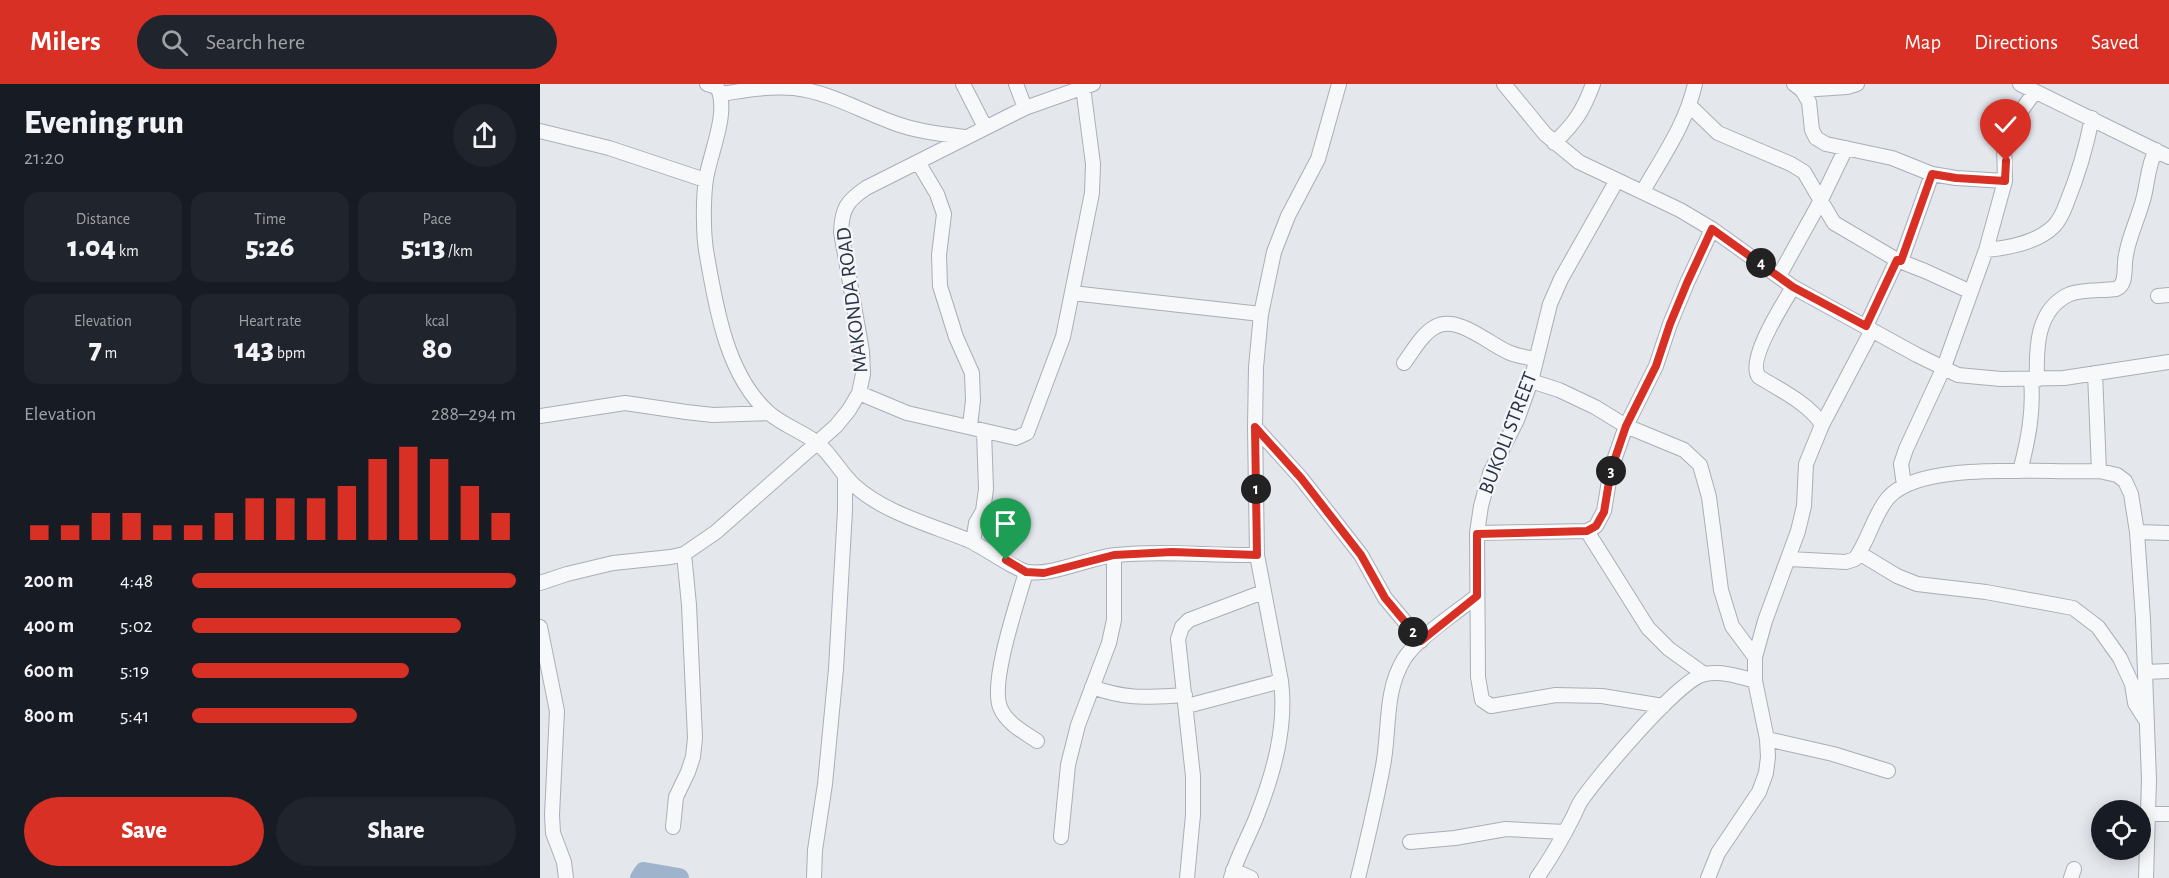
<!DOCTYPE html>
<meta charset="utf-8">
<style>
:root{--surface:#171b24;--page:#20242c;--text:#f1f3f6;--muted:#9ea1a6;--accent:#d93025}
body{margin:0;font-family:"Alegreya Sans",sans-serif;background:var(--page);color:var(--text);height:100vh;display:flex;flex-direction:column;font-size:22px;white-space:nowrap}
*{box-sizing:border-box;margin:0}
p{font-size:20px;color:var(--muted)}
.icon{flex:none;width:33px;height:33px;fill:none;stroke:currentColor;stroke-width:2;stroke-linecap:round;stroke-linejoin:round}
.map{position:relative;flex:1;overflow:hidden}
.side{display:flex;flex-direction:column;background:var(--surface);width:540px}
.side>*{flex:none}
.buttons{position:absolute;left:1551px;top:716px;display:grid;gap:12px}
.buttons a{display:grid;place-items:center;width:60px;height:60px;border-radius:50%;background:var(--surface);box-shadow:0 3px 15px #0003;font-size:30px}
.pin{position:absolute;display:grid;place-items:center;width:51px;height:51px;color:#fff;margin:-62px -26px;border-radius:50% 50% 50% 0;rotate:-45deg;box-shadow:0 0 6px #0007}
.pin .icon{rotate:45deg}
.km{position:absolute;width:30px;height:30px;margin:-15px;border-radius:50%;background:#222;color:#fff;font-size:16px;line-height:30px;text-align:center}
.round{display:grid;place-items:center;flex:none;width:63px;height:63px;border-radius:32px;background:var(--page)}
.head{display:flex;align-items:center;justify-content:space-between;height:102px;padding:0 24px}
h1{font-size:33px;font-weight:800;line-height:45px}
.stats{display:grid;grid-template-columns:repeat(3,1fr);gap:9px;height:102px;padding:6px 24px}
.stats div{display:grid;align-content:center;border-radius:15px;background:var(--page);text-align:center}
.stats b{font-size:30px;font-weight:800}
.stats small{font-size:16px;font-weight:400}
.stats p{font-size:16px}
.chart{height:168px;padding:12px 24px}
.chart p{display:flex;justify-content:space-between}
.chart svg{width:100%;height:108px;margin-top:6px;stroke:var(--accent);stroke-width:6}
.action{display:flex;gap:12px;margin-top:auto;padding:12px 24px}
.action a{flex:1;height:69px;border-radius:36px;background:var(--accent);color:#fff;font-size:24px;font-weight:800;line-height:69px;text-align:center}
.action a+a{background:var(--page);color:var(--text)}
ul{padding:0 24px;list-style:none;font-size:20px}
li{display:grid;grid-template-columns:96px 72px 1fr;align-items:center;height:45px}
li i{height:15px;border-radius:8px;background:var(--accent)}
header{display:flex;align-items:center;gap:36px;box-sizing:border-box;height:84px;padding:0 30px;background:var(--accent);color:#fff}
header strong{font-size:28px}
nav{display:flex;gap:33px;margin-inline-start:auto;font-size:21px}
.search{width:420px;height:54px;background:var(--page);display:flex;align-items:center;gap:15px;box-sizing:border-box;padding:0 21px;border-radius:33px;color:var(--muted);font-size:22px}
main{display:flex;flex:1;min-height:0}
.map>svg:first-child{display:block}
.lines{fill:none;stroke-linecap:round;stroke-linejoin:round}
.river{stroke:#9fb4cc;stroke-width:20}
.minor-casing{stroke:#a9aeb7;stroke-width:16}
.minor{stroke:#f7f8fa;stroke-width:14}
.route-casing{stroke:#fff;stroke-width:12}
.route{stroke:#d93025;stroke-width:8}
.labels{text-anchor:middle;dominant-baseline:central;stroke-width:4.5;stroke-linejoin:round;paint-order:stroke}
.street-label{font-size:21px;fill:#2b3445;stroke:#f4f6f9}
</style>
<header>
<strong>Milers</strong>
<div class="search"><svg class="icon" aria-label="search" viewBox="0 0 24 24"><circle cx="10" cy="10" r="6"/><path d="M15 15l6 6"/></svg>Search here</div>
<nav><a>Map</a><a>Directions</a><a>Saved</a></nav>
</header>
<main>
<section class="side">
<div class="head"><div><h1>Evening run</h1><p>21:20</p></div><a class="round"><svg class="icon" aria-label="share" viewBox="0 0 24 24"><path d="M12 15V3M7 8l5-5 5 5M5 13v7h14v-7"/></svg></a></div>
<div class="stats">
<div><p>Distance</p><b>1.04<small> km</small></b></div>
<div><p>Time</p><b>5:26</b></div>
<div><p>Pace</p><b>5:13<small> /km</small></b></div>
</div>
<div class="stats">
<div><p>Elevation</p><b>7<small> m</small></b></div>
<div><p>Heart rate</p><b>143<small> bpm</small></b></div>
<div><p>kcal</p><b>80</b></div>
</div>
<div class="chart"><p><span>Elevation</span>288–294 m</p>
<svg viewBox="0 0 160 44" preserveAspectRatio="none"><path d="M5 44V38M15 44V38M25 44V33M35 44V33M45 44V38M55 44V38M65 44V33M75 44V27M85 44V27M95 44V27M105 44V22M115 44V11M125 44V6M135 44V11M145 44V22M155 44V33"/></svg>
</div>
<ul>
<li><b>200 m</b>4:48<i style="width:100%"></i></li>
<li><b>400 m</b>5:02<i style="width:83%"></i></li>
<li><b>600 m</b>5:19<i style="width:67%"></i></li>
<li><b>800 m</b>5:41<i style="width:51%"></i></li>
</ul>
<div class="action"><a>Save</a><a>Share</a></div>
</section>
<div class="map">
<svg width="1629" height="794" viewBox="0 0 1629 794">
<rect width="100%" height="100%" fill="#e4e7ec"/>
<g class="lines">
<!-- river -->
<path class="river" d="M 100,794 L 104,788 L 139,794"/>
<defs>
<path id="minor" d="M 167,0 L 177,3 C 190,27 170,69 166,95 C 163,115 163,152 167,172 C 176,224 187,292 229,329 C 243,341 261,347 276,358 C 291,369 300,389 315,402 C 345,429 391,441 428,456 C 444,463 475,486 488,488 C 512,492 551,473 576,471 C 623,466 670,472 717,471
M 423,0 L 445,43
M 476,0 L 485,24
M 964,0 L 1005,50 L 1039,78 L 1140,126 L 1172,145 L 1253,203 L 1377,271 L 1418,291 L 1461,295 L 1524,294 L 1629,278
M 1254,0 L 1262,6 L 1269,18 L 1272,46 L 1276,54 L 1286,60 L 1352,74 L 1392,90 L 1416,94 L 1465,97
M 1480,0 L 1629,73
M 1262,6 L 1307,3 L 1317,0
M 181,10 C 205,6 229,2 254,4 C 288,8 317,25 349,37 C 373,47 400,50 425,53
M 1150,22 L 1178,49 L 1251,80 L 1264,88 L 1294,139 L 1357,176 L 1385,187 L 1431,208
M 0,47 L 69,64 L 165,96
M 1014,59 C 1035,39 1043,27 1053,0
M 378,78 L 397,110 L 404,130 L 399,171 L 400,202 L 416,253 L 432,289 L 433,316 L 430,342
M 1077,96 L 1021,195 L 1010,220 L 991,297 L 977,336 L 950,389 L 941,422 L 937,449 L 938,593 L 942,616 L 951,622 L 1016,611 L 1062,612 L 1123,622
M 1103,107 C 1123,72 1146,40 1155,0
M 1446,166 C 1469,164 1497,159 1514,142 C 1521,135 1524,126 1527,118 C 1539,89 1546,64 1552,34
M 1361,177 L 1392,90
M 1239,192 L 1280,118 L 1306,64
M 1253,203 C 1243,220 1206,277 1219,293 C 1239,305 1271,321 1282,341
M 532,209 L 721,230
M 1618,212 L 1629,211
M 1326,242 L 1357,176
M 864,279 C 873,267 882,250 895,243 C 917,230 949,260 968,268 C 976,272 986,273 995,275
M 1555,289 L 1559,387
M 1497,296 C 1496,265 1496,225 1530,210 C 1543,205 1562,207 1576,205 C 1588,200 1583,183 1586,171 C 1589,152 1598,135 1603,116 C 1608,99 1607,83 1616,66
M 991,297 L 1019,306 L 1055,323 L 1086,342 L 1144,366 L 1160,381 L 1169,413 L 1181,506 L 1192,542 L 1215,573
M 319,309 L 367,329 L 476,354 L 487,349 L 523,253 L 552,109 L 553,80 L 543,3
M 0,332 L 85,319 L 146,328 L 173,331 L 229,329
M 715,343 L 761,394 L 800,444 L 821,471 L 845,514 L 881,557
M 1480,387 C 1488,357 1494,327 1491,296
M 1364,401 L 1361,380 L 1366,365 L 1404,283 L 1446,166 L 1465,97 L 1464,61 L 1466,48 L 1494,9
M 1047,447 L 1108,544 L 1129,565 L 1164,590
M 1597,448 L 1629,449
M 937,449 L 1047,447 L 1056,442 L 1064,427 L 1071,385 L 1086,342 L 1116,282 L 1130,240 L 1147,199 L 1172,145
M 433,458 L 436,439 L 443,427 L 446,405 L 444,347
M 1319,469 L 1357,492 L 1377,500 L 1446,508 L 1533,524 L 1558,543 L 1580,574 L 1592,600 L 1595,619 L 1605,635
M 1249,475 L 1306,478 L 1315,475 C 1329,456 1333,432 1348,414 C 1381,375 1509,390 1559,387 L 1577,391 L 1585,397 L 1591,410 L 1597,448 L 1603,535 L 1609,696 L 1606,794
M 486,488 C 478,517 450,597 460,623 C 466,639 484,648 497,657
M 0,499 L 27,490 L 73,479 L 131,473 L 144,470 L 176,448 L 296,342 L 309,326 L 319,309 L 323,290 L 322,267 L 301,148 C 302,124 307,117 326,104 L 485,24 L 553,0
M 0,543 L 17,627 L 12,731 L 13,749 L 24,778 L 26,794
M 1605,588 L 1629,587
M 552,603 C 588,616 608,613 645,611
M 647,622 L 741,597
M 1227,655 L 1293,670 L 1348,687
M 1609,730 L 1629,730
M 133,743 L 136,713 L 148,688 L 153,673 L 155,654 L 149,521 L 144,470
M 521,753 L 528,681 L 538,641 L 569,559 L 574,536 L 574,471
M 870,758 L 915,754 L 966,745 L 1025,748
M 693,786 L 711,794
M 274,794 L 275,766 L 285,700 L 296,585 L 305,426 L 305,392
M 647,794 L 653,731 L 653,692 L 638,555 L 642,543 L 649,536 L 723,508
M 691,794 C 697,773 708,754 716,734 C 733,691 747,644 741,597 L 717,471 L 715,343 L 716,283 L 721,230 L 734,168 L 748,132 L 778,75 L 799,0
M 818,794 C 827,757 836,719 843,682 C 850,645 844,608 864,575 C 877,554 917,528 937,512
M 997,794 C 1010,775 1022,755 1032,735 C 1036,728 1038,720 1043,714 C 1060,690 1140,594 1165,590 C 1182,587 1198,592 1215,597
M 1168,794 L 1178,769 L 1219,708 L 1226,689 L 1228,673 L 1227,655 L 1215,597 L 1215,573 L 1225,537 L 1258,447 L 1264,422 L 1266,380 L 1282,341 L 1332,246
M 1531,794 L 1534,785"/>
</defs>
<!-- minor casing -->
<use href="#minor" class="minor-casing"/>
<!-- minor -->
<use href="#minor" class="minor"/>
</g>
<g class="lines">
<defs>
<path id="route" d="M 466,476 L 486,488 L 504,489 L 574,471 L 632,468 L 717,471 L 715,343 L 761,394 L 800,444 L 821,471 L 845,514 L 881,557 L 937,512 L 937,450 L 1047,447 L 1056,442 L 1064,428 L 1071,386 L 1086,342 L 1116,282 L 1130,240 L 1147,199 L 1172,145 L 1253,203 L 1326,242 L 1357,176 L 1361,177 L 1392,90 L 1416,94 L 1465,97 L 1466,77"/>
</defs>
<!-- route casing -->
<use href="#route" class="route-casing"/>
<!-- route -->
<use href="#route" class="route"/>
</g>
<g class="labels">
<!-- street labels -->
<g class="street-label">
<text transform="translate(312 216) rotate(-97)">MAKONDA ROAD</text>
<text transform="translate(968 349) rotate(-69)">BUKOLI STREET</text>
</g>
</g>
</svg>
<div class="buttons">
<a><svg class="icon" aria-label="locate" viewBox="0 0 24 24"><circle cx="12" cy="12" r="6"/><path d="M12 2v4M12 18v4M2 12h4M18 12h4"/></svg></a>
</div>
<div class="pin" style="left:466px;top:476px;background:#1e9e55"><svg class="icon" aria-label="arrive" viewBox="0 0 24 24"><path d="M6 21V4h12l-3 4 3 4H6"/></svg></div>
<div class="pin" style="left:1466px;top:77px;background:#d93025"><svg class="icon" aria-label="check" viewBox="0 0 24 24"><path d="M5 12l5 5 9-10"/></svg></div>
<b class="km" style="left:716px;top:405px">1</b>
<b class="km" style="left:873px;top:548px">2</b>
<b class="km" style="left:1071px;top:387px">3</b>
<b class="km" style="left:1221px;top:179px">4</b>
</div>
</main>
